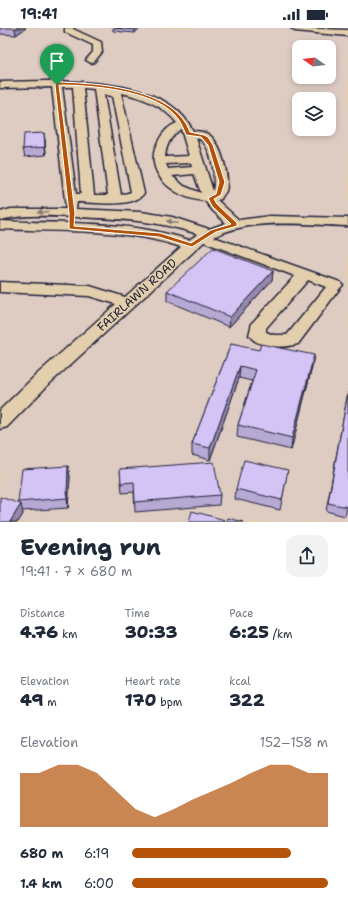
<!DOCTYPE html>
<meta charset="utf-8">
<style>
:root{--surface:#fff;--page:#f2f2f3;--text:#1f2937;--muted:#747a83;--accent:#b45309}
body{margin:0;font-family:"Shantell Sans",sans-serif;background:var(--page);color:var(--text);height:100vh;display:flex;flex-direction:column;font-size:15px;white-space:nowrap}
*{box-sizing:border-box;margin:0}
p{font-size:13px;color:var(--muted)}
.icon{flex:none;width:22px;height:22px;fill:none;stroke:currentColor;stroke-width:2;stroke-linecap:round;stroke-linejoin:round}
.map{position:relative;height:494px;overflow:hidden}
.panel{display:flex;flex-direction:column;background:var(--surface);flex:1}
.panel>*{flex:none}
.needle{width:26px;rotate:284deg}
.tools{position:absolute;left:292px;top:12px;display:grid;gap:8px}
.tools a{display:grid;place-items:center;width:44px;height:44px;border-radius:8px;background:var(--surface);box-shadow:0 2px 6px #0003;font-size:20px}
.pin{position:absolute;display:grid;place-items:center;width:34px;height:34px;color:#fff;margin:-41px -17px;border-radius:50% 50% 50% 0;rotate:-45deg;box-shadow:0 0 4px #0007}
.pin .icon{rotate:45deg}
.round{display:grid;place-items:center;flex:none;width:42px;height:42px;border-radius:12px;background:var(--page)}
.overview{display:flex;align-items:center;justify-content:space-between;height:68px;padding:0 20px}
h1{font-size:22px;font-weight:800;line-height:30px}
.metrics{display:grid;grid-template-columns:repeat(3,1fr);gap:6px;height:68px;padding:4px 20px}
.metrics div{display:grid;align-content:center}
.metrics b{font-size:17px;font-weight:800}
.metrics small{font-size:11px;font-weight:400}
.metrics p{font-size:11px}
.chart{height:112px;padding:8px 20px}
.chart p{display:flex;justify-content:space-between}
.chart svg{width:100%;height:72px;margin-top:4px;fill:var(--accent);opacity:.7}
ul{padding:0 20px;list-style:none;font-size:13px}
li{display:grid;grid-template-columns:64px 48px 1fr;align-items:center;height:30px}
li i{height:10px;border-radius:5px;background:var(--accent)}
.status{display:flex;justify-content:space-between;align-items:center;height:28px;padding:0 20px;background:var(--surface);direction:ltr}
.status svg{height:11px;fill:currentColor}
.map>svg:first-child{display:block}
.built{fill:#deccc3;fill-rule:evenodd}
.lines{fill:none;stroke-linecap:round;stroke-linejoin:round}
.minor-casing{stroke:#22223b;stroke-width:3}
.minor{fill:#e3cfad;fill-rule:evenodd}
.wall{fill:#b6a9d3;stroke:#22223b}
.shaded-wall{fill:#9489ac;stroke:#22223b}
.building{fill:#d4c4f5;stroke:#22223b}
.oneway{fill:#827874}
.route{fill:#b45309;stroke:#fff;fill-rule:evenodd}
.labels{text-anchor:middle;dominant-baseline:central;stroke-width:3;stroke-linejoin:round;paint-order:stroke}
.street-label{font-size:12px;fill:#22223b;stroke:#e3cfad}
</style>
<div class="status"><b>19:41</b><svg viewBox="0 0 49 12"><path d="M0 12V9h3v3zM5 12V6h3v6zM10 12V3h3v9zM15 12V0h3v12zM26 1h20v11H26zM47 4h2v5h-2z"/></svg></div>
<div class="map">
<svg width="348" height="494" viewBox="0 0 348 494">
<rect width="100%" height="100%" fill="#e3cfad"/>
<filter id="ink" filterUnits="userSpaceOnUse"><feTurbulence type="fractalNoise" baseFrequency=".025" numOctaves="2"/><feDisplacementMap in="SourceGraphic" scale="8" xChannelSelector="R" yChannelSelector="G"/><feConvolveMatrix kernelMatrix="1 2 1 2 8 2 1 2 1" color-interpolation-filters="sRGB"/></filter>
<g filter="url(#ink)">
<!-- built -->
<path class="built" d="M 0,0 L 348,0 L 348,494 L 0,494 ZM 299,19 L 329,19 L 329,49 L 299,49 ZM 299,71 L 329,71 L 329,101 L 299,101 Z"/>
<g class="lines">
<defs>
<path id="minor" d="M 65,0 L 74,0 L 73,1 L 101,14 L 102,24 L 94,34 L 91,35 L 86,32 L 93,24 L 93,17 L 65,4 Z
M 291,0 L 348,2 L 348,8 L 295,3 Z
M 46,53 C 92,54 170,54 193,103 C 198,103 204,104 208,106 C 221,114 230,149 226,163 C 225,165 222,168 221,171 L 217,172 L 239,192 L 270,188 L 348,190 L 348,198 C 307,197 251,189 214,209 L 340,254 L 343,257 L 340,260 L 298,316 C 284,320 258,321 249,307 L 252,295 L 295,248 L 204,214 L 47,358 L 7,399 L 0,401 L 0,382 L 35,348 L 116,276 L 89,268 L 0,264 L 0,254 L 90,258 L 125,269 L 181,219 C 124,200 60,204 0,201 L 0,193 C 63,196 129,192 189,212 L 198,206 C 154,192 122,191 77,189 C 51,188 25,186 0,192 L 0,184 L 11,181 L 66,181 L 52,59 L 0,60 L 0,54 ZM 62,59 L 73,59 L 81,166 L 76,166 ZM 83,60 L 94,61 L 108,167 L 94,167 ZM 121,65 C 143,69 163,78 177,95 C 169,98 163,104 159,112 C 140,144 175,171 205,173 L 213,183 L 226,195 L 209,201 L 172,189 L 141,184 L 76,181 L 77,174 C 94,174 134,181 144,165 ZM 104,67 L 112,68 L 131,164 L 121,167 ZM 181,101 L 189,128 L 165,129 C 166,117 171,108 181,101 ZM 196,110 C 212,113 216,150 213,163 ZM 191,135 L 192,139 L 168,141 L 166,136 ZM 194,146 L 201,165 L 184,158 L 172,148 ZM 308,252 L 326,259 L 287,307 L 274,307 L 266,304 L 266,300 Z"/>
</defs>
<!-- minor casing -->
<use href="#minor" class="minor-casing"/>
<!-- minor -->
<use href="#minor" class="minor"/>
</g>
<!-- wall -->
<path class="wall" d="M 0,0 L 26,0 L 16,7 L 0,6 Z
M 113,0 L 140,0 L 135,5 L 113,3 Z
M 45,112 L 46,127 L 25,129 L 23,121 Z
M 273,243 L 272,252 L 229,299 L 167,273 L 167,263 Z
M 231,316 L 312,339 L 291,422 L 237,409 L 238,397 L 252,353 L 239,350 L 210,432 L 192,427 L 192,416 Z
M 348,364 L 347,479 L 345,488 L 326,483 Z
M 120,441 L 220,467 L 219,477 L 135,484 L 134,464 L 122,465 Z
M 70,448 L 68,480 L 22,483 L 23,486 L 18,494 L 0,494 L 18,475 L 18,474 Z
M 286,452 L 280,482 L 235,471 L 236,461 Z"/>
<!-- shaded-wall -->
<path class="shaded-wall" d="M 15,0 L 26,0 L 16,7 Z
M 137,0 L 140,0 L 135,5 L 135,2 Z
M 44,105 L 45,112 L 46,127 L 45,119 Z
M 273,243 L 272,252 L 229,299 L 230,289 Z
M 314,327 L 312,339 L 291,422 L 292,410 Z
M 240,338 L 239,350 L 210,432 L 210,420 Z
M 68,438 L 70,448 L 68,480 L 67,470 Z
M 21,476 L 23,486 L 18,494 L 10,494 Z"/>
<!-- building -->
<path class="building" d="M 115,0 L 137,0 L 135,2 Z
M 44,105 L 45,119 L 23,121 L 24,106 Z
M 213,220 L 273,243 L 230,289 L 167,263 Z
M 231,316 L 259,322 L 261,316 L 314,327 L 292,410 L 238,397 L 256,342 L 240,338 L 210,420 L 192,416 Z
M 348,364 L 348,470 L 347,479 L 328,475 Z
M 244,432 L 288,442 L 282,472 L 236,461 Z
M 214,434 L 220,467 L 135,474 L 134,454 L 121,455 L 120,441 Z
M 68,438 L 67,470 L 18,474 L 22,441 Z
M 0,469 L 21,476 L 10,494 L 0,494 Z
M 192,483 L 225,492 L 225,494 L 189,494 Z
M 228,490 L 244,494 L 227,494 Z"/>
<!-- one-way arrows -->
<defs><path id="oneway-solid" d="M-6-.8H1V-3.2L6.5 0L1 3.2V.8H-6Z"/></defs>
<g class="oneway">
<use href="#oneway-solid" transform="translate(43 184) rotate(178)"/>
<use href="#oneway-solid" transform="translate(172 194) rotate(-166)"/>
</g>
</g>
<!-- route -->
<path class="route" d="M 57,54 C 97,55 175,60 190,104 L 204,107 L 208,109 L 213,117 L 225,154 L 221,167 L 214,171 L 217,176 L 237,195 L 237,198 L 216,204 L 192,219 L 159,209 L 69,201 L 69,185 L 55,57 ZM 59,57 C 90,57 151,62 174,86 C 180,92 183,99 186,107 L 201,109 L 208,117 L 219,154 L 216,166 L 208,170 L 212,178 L 231,196 L 211,202 L 191,215 L 160,205 L 74,198 L 75,185 Z"/>
<g class="labels">
<!-- street labels -->
<g class="street-label">
<text transform="translate(137 267) rotate(-42)">FAIRLAWN ROAD</text>
</g>
</g>
</svg>
<div class="tools">
<a><svg class="needle" viewBox="-14 -14 28 28"><path d="M0-13l5 13h-10z" fill="#e53935"/><path d="M0 13l5-13h-10z" fill="#747a83"/></svg></a>
<a><svg class="icon" aria-label="layers" viewBox="0 0 24 24"><path d="M12 4l9 5-9 5-9-5zM3 14l9 5 9-5"/></svg></a>
</div>
<div class="pin" style="left:57px;top:57px;background:#1e9e55"><svg class="icon" aria-label="arrive" viewBox="0 0 24 24"><path d="M6 21V4h12l-3 4 3 4H6"/></svg></div>
</div>
<section class="panel">
<div class="overview"><div><h1>Evening run</h1><p>19:41 · 7 × 680 m</p></div><a class="round"><svg class="icon" aria-label="share" viewBox="0 0 24 24"><path d="M12 15V3M7 8l5-5 5 5M5 13v7h14v-7"/></svg></a></div>
<div class="metrics">
<div><p>Distance</p><b>4.76<small> km</small></b></div>
<div><p>Time</p><b>30:33</b></div>
<div><p>Pace</p><b>6:25<small> /km</small></b></div>
</div>
<div class="metrics">
<div><p>Elevation</p><b>49<small> m</small></b></div>
<div><p>Heart rate</p><b>170<small> bpm</small></b></div>
<div><p>kcal</p><b>322</b></div>
</div>
<div class="chart"><p><span>Elevation</span>152–158 m</p>
<svg viewBox="0 0 160 44" preserveAspectRatio="none"><path d="M0 44V11L10 11L20 6L30 6L40 11L50 22L60 33L70 38L80 33L90 27L100 22L110 17L120 11L130 6L140 6L150 11L160 11V44z"/></svg>
</div>
<ul>
<li><b>680 m</b>6:19<i style="width:81%"></i></li>
<li><b>1.4 km</b>6:00<i style="width:100%"></i></li>
</ul>
</section>
